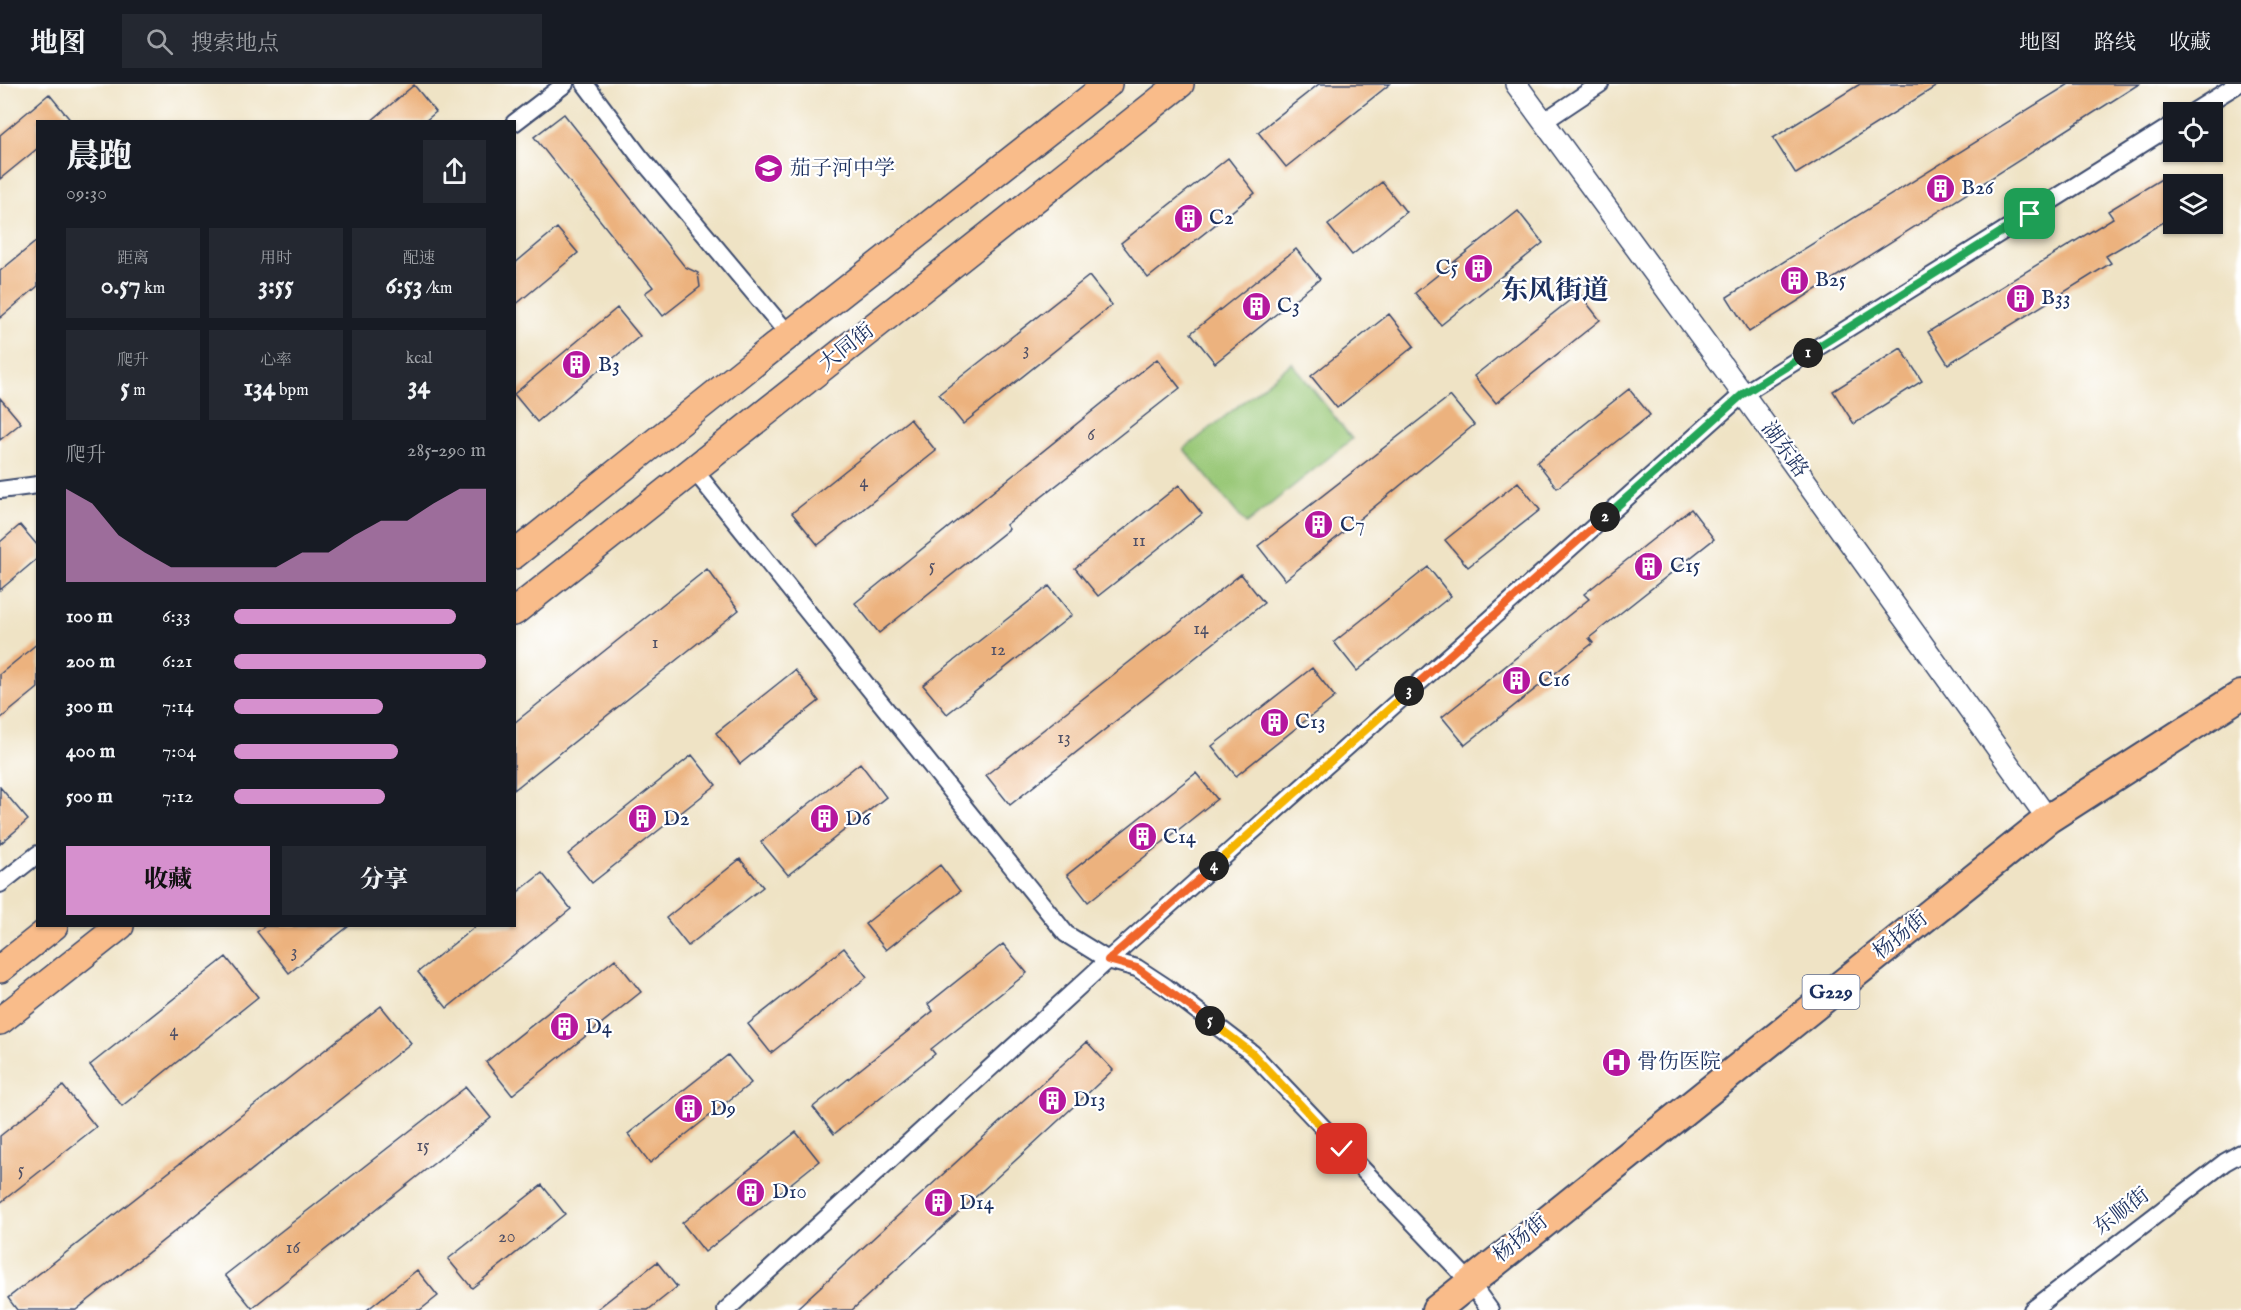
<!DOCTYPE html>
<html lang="zh">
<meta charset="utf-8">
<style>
:root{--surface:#171b24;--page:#242831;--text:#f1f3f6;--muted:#9ea1a6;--line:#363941;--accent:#d690ce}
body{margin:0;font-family:"IM FELL English","Noto Serif SC",serif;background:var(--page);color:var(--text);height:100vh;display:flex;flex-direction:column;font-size:22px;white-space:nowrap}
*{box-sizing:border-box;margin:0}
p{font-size:20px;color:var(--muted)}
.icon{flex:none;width:33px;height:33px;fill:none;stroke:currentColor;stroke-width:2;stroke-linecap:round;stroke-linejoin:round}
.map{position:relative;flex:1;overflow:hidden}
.side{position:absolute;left:36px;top:36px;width:480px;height:807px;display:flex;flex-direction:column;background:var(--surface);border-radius:0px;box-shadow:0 2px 4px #0004}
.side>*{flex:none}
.tools{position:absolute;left:2163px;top:18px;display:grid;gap:12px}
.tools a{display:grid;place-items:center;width:60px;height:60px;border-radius:0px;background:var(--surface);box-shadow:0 2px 4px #0004;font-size:30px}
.pin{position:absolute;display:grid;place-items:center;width:51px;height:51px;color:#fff;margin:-26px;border-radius:12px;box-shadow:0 3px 9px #0006}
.km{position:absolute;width:30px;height:30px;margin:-15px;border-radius:50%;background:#222;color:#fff;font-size:16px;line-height:30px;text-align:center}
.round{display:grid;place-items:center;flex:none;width:63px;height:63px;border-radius:0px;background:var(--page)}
.headline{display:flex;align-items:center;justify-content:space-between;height:102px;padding:0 30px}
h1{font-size:33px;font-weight:800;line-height:45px}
.stats{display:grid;grid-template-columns:repeat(3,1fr);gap:9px;height:102px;padding:6px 30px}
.stats div{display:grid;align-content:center;border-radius:0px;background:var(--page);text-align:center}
.stats b{font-size:26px;font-weight:800}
.stats small{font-size:16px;font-weight:400}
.stats p{font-size:16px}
.chart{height:168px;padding:12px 30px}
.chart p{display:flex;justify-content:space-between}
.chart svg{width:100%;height:108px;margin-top:6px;fill:var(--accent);opacity:.7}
.primary-button{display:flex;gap:12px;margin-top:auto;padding:12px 30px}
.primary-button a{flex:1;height:69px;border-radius:0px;background:var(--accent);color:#111;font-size:24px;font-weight:800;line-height:69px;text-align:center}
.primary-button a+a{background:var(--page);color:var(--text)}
ul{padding:0 30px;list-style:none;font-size:20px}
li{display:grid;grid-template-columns:96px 72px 1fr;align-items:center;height:45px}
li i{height:15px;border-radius:8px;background:var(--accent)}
header{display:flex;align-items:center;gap:36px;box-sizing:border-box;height:84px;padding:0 30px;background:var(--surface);border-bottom:2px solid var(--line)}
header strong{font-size:28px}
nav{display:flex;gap:33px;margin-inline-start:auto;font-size:21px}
.search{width:420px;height:54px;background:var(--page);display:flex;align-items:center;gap:15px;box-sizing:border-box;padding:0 21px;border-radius:0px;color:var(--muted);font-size:22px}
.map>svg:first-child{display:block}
.green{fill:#98c776;stroke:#5a7b6a;stroke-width:1.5}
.building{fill:#ecb27e}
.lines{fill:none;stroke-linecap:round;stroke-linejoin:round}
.minor-casing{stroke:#3b4a6d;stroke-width:20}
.tertiary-casing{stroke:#3b4a6d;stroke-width:24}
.primary-casing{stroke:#3b4a6d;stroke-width:30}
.trunk-casing{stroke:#3b4a6d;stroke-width:32}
.minor{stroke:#fff;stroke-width:16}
.tertiary{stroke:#fff;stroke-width:21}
.primary{stroke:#f9bc8a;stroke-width:27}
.trunk{stroke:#f9bc8a;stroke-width:28}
.split-1-casing{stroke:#fff;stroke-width:12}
.split-2-casing{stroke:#fff;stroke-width:12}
.split-3-casing{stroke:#fff;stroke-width:12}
.split-4-casing{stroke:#fff;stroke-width:12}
.split-5-casing{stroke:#fff;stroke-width:12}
.split-6-casing{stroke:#fff;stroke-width:12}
.split-1{stroke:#22a559;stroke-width:8}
.split-2{stroke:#22a559;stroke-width:8}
.split-3{stroke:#f0652b;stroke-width:8}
.split-4{stroke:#f5b400;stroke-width:8}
.split-5{stroke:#f0652b;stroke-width:8}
.split-6{stroke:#f5b400;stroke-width:8}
.labels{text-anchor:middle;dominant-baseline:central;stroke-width:4.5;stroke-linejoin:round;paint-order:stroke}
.number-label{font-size:18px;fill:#4f5066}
.shield{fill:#fff;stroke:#5f6d8e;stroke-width:1.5}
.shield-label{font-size:20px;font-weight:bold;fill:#1b2f5e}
.poi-label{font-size:21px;fill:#1b2f5e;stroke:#fff;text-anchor:start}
.street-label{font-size:21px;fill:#1b2f5e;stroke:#fff}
.district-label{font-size:27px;font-weight:bold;fill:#1b2f5e;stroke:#fff}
</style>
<header>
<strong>地图</strong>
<div class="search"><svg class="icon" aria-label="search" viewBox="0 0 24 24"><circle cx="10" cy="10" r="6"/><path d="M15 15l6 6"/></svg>搜索地点</div>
<nav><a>地图</a><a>路线</a><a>收藏</a></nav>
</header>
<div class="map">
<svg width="2241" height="1226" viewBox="0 0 2241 1226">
<rect width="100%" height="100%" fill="#fff"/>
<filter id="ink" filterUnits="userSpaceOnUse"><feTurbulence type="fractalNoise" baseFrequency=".0167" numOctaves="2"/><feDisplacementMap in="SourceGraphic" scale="12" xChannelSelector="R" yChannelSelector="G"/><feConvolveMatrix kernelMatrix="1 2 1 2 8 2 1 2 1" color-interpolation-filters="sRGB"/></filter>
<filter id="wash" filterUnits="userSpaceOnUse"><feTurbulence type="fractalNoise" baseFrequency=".008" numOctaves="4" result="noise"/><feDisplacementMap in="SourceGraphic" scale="24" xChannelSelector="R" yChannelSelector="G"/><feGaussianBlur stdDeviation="1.35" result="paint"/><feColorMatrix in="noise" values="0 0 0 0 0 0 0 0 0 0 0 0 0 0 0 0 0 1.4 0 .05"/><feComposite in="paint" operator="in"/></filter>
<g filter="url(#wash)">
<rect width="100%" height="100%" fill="#efe3c5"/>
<!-- green -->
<path class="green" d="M 1292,279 L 1352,355 L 1246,440 L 1184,365 Z"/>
<g id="blocks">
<!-- building -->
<path class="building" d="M 1319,0 L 1390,0 L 1286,83 L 1258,48 Z
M 1860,0 L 1940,0 L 1796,90 L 1773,54 Z
M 2069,0 L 2139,0 L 1749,248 L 1727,213 Z
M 414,1 L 436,28 L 424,38 L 370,38 Z
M 49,10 L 72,38 L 38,38 L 38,64 L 0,95 L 0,51 Z
M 564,30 L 685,183 L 698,189 L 700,203 L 663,232 L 645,209 L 653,203 L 534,53 Z
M 1228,74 L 1255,109 L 1148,194 L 1121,159 Z
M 2163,94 L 2174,111 L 2174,132 L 2106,172 L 2111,179 L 1948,280 L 1928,248 L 2113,134 L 2108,127 Z
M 1382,98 L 1406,128 L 1352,171 L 1328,141 Z
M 1518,127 L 1543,159 L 1441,241 L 1415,209 Z
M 557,144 L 578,169 L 514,222 L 514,180 Z
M 38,156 L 38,202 L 0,234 L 0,187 Z
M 1296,165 L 1320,195 L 1215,279 L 1191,249 Z
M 1089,192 L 1112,221 L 963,340 L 939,310 Z
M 1579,209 L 1600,236 L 1496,319 L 1474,292 Z
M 617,224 L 640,252 L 537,338 L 514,310 Z
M 1389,230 L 1414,262 L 1337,324 L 1311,292 Z
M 1901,264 L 1922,297 L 1854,340 L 1833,307 Z
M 1157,275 L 1180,304 L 1006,441 L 1009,445 L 879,549 L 855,519 Z
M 1629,305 L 1650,331 L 1557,404 L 1537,378 Z
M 1450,312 L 1474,341 L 1285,496 L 1258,462 Z
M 0,314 L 21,339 L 0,356 Z
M 910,335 L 936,367 L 818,461 L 792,429 Z
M 1518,398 L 1540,426 L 1468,483 L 1445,456 Z
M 1179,401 L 1202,430 L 1098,512 L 1075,484 Z
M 1691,425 L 1714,455 L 1589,554 L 1593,559 L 1465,661 L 1442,633 L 1589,515 L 1584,510 Z
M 20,441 L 38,462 L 38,474 L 0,506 L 0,458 Z
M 1428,483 L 1451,512 L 1357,587 L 1334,558 Z
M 707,485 L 739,526 L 514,706 L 514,639 Z
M 1241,490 L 1264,519 L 1010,721 L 986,691 Z
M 1049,502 L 1072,531 L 947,630 L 923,601 Z
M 38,559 L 38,604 L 0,635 L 0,590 Z
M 1312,584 L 1335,613 L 1236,692 L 1212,662 Z
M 795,586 L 819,617 L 740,680 L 716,649 Z
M 692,671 L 716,701 L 592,799 L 568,770 Z
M 860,679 L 886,713 L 788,791 L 761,758 Z
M 1196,689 L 1217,715 L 1088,818 L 1067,791 Z
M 0,703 L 28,736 L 0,760 Z
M 740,775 L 763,803 L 688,862 L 666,834 Z
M 940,781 L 960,807 L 886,866 L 865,840 Z
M 542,789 L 571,825 L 447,924 L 418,888 L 476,842 L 514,842 L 514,811 Z
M 265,842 L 349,842 L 289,889 L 257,848 Z
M 1003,860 L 1027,889 L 931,965 L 935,970 L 834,1050 L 813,1023 L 933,927 L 928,920 Z
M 844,864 L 867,893 L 771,969 L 748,940 Z
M 226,873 L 258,913 L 122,1022 L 90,981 Z
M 615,875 L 641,908 L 512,1011 L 486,978 Z
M 381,922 L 411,959 L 76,1226 L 17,1226 L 8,1214 Z
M 1087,958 L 1113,986 L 1017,1075 L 852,1226 L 795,1226 Z
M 728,971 L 751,999 L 650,1079 L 628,1050 Z
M 63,1002 L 96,1043 L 0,1119 L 0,1052 Z
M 466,1003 L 491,1034 L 252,1224 L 225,1191 Z
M 796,1048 L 819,1077 L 705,1168 L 682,1139 Z
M 542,1101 L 565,1130 L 472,1204 L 448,1175 Z
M 657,1178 L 677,1203 L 648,1226 L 596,1226 Z
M 417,1186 L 438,1212 L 420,1226 L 367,1226 Z"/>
</g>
</g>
<g filter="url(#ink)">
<use href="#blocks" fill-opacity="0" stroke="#3b4a6d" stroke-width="1.5"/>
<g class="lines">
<defs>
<path id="minor" d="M 585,0 L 640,73 L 789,251
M 2193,28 L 2238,0
M 1543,38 L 1600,0
M 514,39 L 565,0
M 694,386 L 1066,850 L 1108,876 L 1137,884 L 1166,903 L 1252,969 L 1469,1197 L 1490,1226
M 0,406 L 38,401
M 0,800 L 38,770
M 726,1226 L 1108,876 L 1743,310 L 2174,40
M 2032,1226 L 2225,1078 L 2241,1069"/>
<path id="tertiary" d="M 1516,0 L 1743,310 L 2048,735"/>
<path id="primary" d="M 514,471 L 789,251 L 1108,0
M 514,528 L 1180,0
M 0,885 L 54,842
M 0,937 L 120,842"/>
<path id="trunk" d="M 1436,1226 L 2048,735 L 2241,611"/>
</defs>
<!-- minor casing -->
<use href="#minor" class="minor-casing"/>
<!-- tertiary casing -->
<use href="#tertiary" class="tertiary-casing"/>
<!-- primary casing -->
<use href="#primary" class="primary-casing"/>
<!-- trunk casing -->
<use href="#trunk" class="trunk-casing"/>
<!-- minor -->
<use href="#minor" class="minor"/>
<!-- tertiary -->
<use href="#tertiary" class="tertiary"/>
<!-- primary -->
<use href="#primary" class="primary"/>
<!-- trunk -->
<use href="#trunk" class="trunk"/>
</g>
</g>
<g class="lines" filter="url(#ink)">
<defs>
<path id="split-1" d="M 1808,269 L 2030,130"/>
<path id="split-2" d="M 1605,433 L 1743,310 L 1808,269"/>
<path id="split-3" d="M 1409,607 L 1605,433"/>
<path id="split-4" d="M 1214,782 L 1409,607"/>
<path id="split-5" d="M 1210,937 L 1137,884 L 1108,876 L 1214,782"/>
<path id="split-6" d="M 1210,937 L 1252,969 L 1342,1065"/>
</defs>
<!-- split-1 casing -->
<use href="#split-1" class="split-1-casing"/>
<!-- split-2 casing -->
<use href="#split-2" class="split-2-casing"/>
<!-- split-3 casing -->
<use href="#split-3" class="split-3-casing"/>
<!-- split-4 casing -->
<use href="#split-4" class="split-4-casing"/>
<!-- split-5 casing -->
<use href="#split-5" class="split-5-casing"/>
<!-- split-6 casing -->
<use href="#split-6" class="split-6-casing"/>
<!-- split-1 -->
<use href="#split-1" class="split-1"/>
<!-- split-2 -->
<use href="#split-2" class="split-2"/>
<!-- split-3 -->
<use href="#split-3" class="split-3"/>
<!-- split-4 -->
<use href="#split-4" class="split-4"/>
<!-- split-5 -->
<use href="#split-5" class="split-5"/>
<!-- split-6 -->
<use href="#split-6" class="split-6"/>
</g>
<!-- icons -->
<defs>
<symbol id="school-disc" viewBox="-11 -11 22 22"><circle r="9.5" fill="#b5179e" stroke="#fff"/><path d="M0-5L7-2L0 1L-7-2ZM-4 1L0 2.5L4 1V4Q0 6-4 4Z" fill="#fff"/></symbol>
<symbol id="building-disc" viewBox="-11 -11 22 22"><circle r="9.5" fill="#b5179e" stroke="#fff"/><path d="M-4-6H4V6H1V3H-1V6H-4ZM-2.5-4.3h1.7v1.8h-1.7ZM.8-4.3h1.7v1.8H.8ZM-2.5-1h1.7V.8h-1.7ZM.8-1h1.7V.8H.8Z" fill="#fff"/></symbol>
<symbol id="hospital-disc" viewBox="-11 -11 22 22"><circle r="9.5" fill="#b5179e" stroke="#fff"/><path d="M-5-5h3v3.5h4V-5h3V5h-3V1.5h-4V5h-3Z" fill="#fff"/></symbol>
</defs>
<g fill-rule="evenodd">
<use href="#school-disc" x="752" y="68" width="33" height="33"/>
<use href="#building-disc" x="1924" y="88" width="33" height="33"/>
<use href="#building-disc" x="1172" y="118" width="33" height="33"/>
<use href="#building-disc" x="1462" y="168" width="33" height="33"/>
<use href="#building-disc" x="1778" y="180" width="33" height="33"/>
<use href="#building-disc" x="2004" y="198" width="33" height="33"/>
<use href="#building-disc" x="1240" y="206" width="33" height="33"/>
<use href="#building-disc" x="560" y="264" width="33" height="33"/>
<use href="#building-disc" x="1302" y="424" width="33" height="33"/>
<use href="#building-disc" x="1632" y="466" width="33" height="33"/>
<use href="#building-disc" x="1500" y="580" width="33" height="33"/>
<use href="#building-disc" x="1258" y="622" width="33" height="33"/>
<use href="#building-disc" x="626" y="718" width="33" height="33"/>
<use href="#building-disc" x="808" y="718" width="33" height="33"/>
<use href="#building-disc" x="1126" y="736" width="33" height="33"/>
<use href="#building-disc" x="548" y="926" width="33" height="33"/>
<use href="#hospital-disc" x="1600" y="962" width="33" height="33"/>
<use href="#building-disc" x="1036" y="1000" width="33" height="33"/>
<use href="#building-disc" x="672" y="1008" width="33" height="33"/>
<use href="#building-disc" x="734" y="1092" width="33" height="33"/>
<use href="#building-disc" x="922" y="1102" width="33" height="33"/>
</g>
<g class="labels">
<!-- number labels -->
<g class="number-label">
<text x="1026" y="266">3</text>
<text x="1091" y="351">6</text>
<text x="864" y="398">4</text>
<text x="1139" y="457">11</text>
<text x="932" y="482">5</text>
<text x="1201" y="545">14</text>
<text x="655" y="559">1</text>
<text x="998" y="566">12</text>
<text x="1064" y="654">13</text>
<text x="294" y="868">3</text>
<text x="174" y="947">4</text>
<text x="423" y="1062">15</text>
<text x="21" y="1086">5</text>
<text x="507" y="1153">20</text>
<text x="293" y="1164">16</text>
</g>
<!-- shield labels -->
<rect class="shield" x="1802.5" y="891" width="57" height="34" rx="4.5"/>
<g class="shield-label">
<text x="1831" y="908">G229</text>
</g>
<!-- poi labels -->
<g class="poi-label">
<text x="790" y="85">茄子河中学</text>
<text x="1961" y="104">B26</text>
<text x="1209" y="134">C2</text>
<text x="1458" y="184" text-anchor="end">C5</text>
<text x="1815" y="196">B25</text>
<text x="2041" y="214">B33</text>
<text x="1277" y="222">C3</text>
<text x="598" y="281">B3</text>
<text x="1340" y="441">C7</text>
<text x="1670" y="482">C15</text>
<text x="1538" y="596">C16</text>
<text x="1295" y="638">C13</text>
<text x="663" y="735">D2</text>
<text x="845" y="735">D6</text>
<text x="1163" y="753">C14</text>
<text x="585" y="943">D4</text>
<text x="1637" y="978">骨伤医院</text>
<text x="1073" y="1016">D13</text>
<text x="710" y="1025">D9</text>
<text x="772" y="1108">D10</text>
<text x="959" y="1119">D14</text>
</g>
<!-- street labels -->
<g class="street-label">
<text transform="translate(847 264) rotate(-38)">大同街</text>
<text transform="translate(1784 366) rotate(54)">湖东路</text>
<text transform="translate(1901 852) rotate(-39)">杨扬街</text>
<text transform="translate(2122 1128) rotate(-37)">东顺街</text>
<text transform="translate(1521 1155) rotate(-39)">杨扬街</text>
</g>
<!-- district labels -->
<g class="district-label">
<text x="1555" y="208">东风街道</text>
</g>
</g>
</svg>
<div class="tools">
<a><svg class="icon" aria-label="locate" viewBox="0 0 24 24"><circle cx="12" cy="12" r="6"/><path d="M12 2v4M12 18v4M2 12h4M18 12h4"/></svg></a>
<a><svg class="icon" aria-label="layers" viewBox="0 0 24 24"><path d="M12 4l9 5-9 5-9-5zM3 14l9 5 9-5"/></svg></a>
</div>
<div class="pin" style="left:2030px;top:130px;background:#1e9e55"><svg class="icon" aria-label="arrive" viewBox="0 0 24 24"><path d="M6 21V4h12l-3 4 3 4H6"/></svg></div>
<div class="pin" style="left:1342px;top:1065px;background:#d93025"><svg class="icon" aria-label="check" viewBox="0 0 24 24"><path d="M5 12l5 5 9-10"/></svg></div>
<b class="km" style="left:1808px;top:269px">1</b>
<b class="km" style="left:1605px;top:433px">2</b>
<b class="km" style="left:1409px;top:607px">3</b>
<b class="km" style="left:1214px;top:782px">4</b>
<b class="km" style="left:1210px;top:937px">5</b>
<section class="side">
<div class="headline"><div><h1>晨跑</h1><p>09:30</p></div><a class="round"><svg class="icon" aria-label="share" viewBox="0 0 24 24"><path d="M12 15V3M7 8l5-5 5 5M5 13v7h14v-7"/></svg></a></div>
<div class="stats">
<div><p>距离</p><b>0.57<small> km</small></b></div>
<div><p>用时</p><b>3:55</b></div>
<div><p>配速</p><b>6:53<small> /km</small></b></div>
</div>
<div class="stats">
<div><p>爬升</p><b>5<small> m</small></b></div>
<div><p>心率</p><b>134<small> bpm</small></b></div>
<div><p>kcal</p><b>34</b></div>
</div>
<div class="chart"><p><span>爬升</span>285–290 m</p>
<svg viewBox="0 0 160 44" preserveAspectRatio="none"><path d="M0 44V6L10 12L20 25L30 32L40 38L50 38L60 38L70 38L80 38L90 32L100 32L110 25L120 19L130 19L140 12L150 6L160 6V44z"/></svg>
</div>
<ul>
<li><b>100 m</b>6:33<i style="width:88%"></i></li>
<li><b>200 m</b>6:21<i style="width:100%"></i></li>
<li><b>300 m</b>7:14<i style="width:59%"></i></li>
<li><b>400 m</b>7:04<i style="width:65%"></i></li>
<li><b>500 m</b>7:12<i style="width:60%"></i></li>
</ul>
<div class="primary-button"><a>收藏</a><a>分享</a></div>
</section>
</div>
